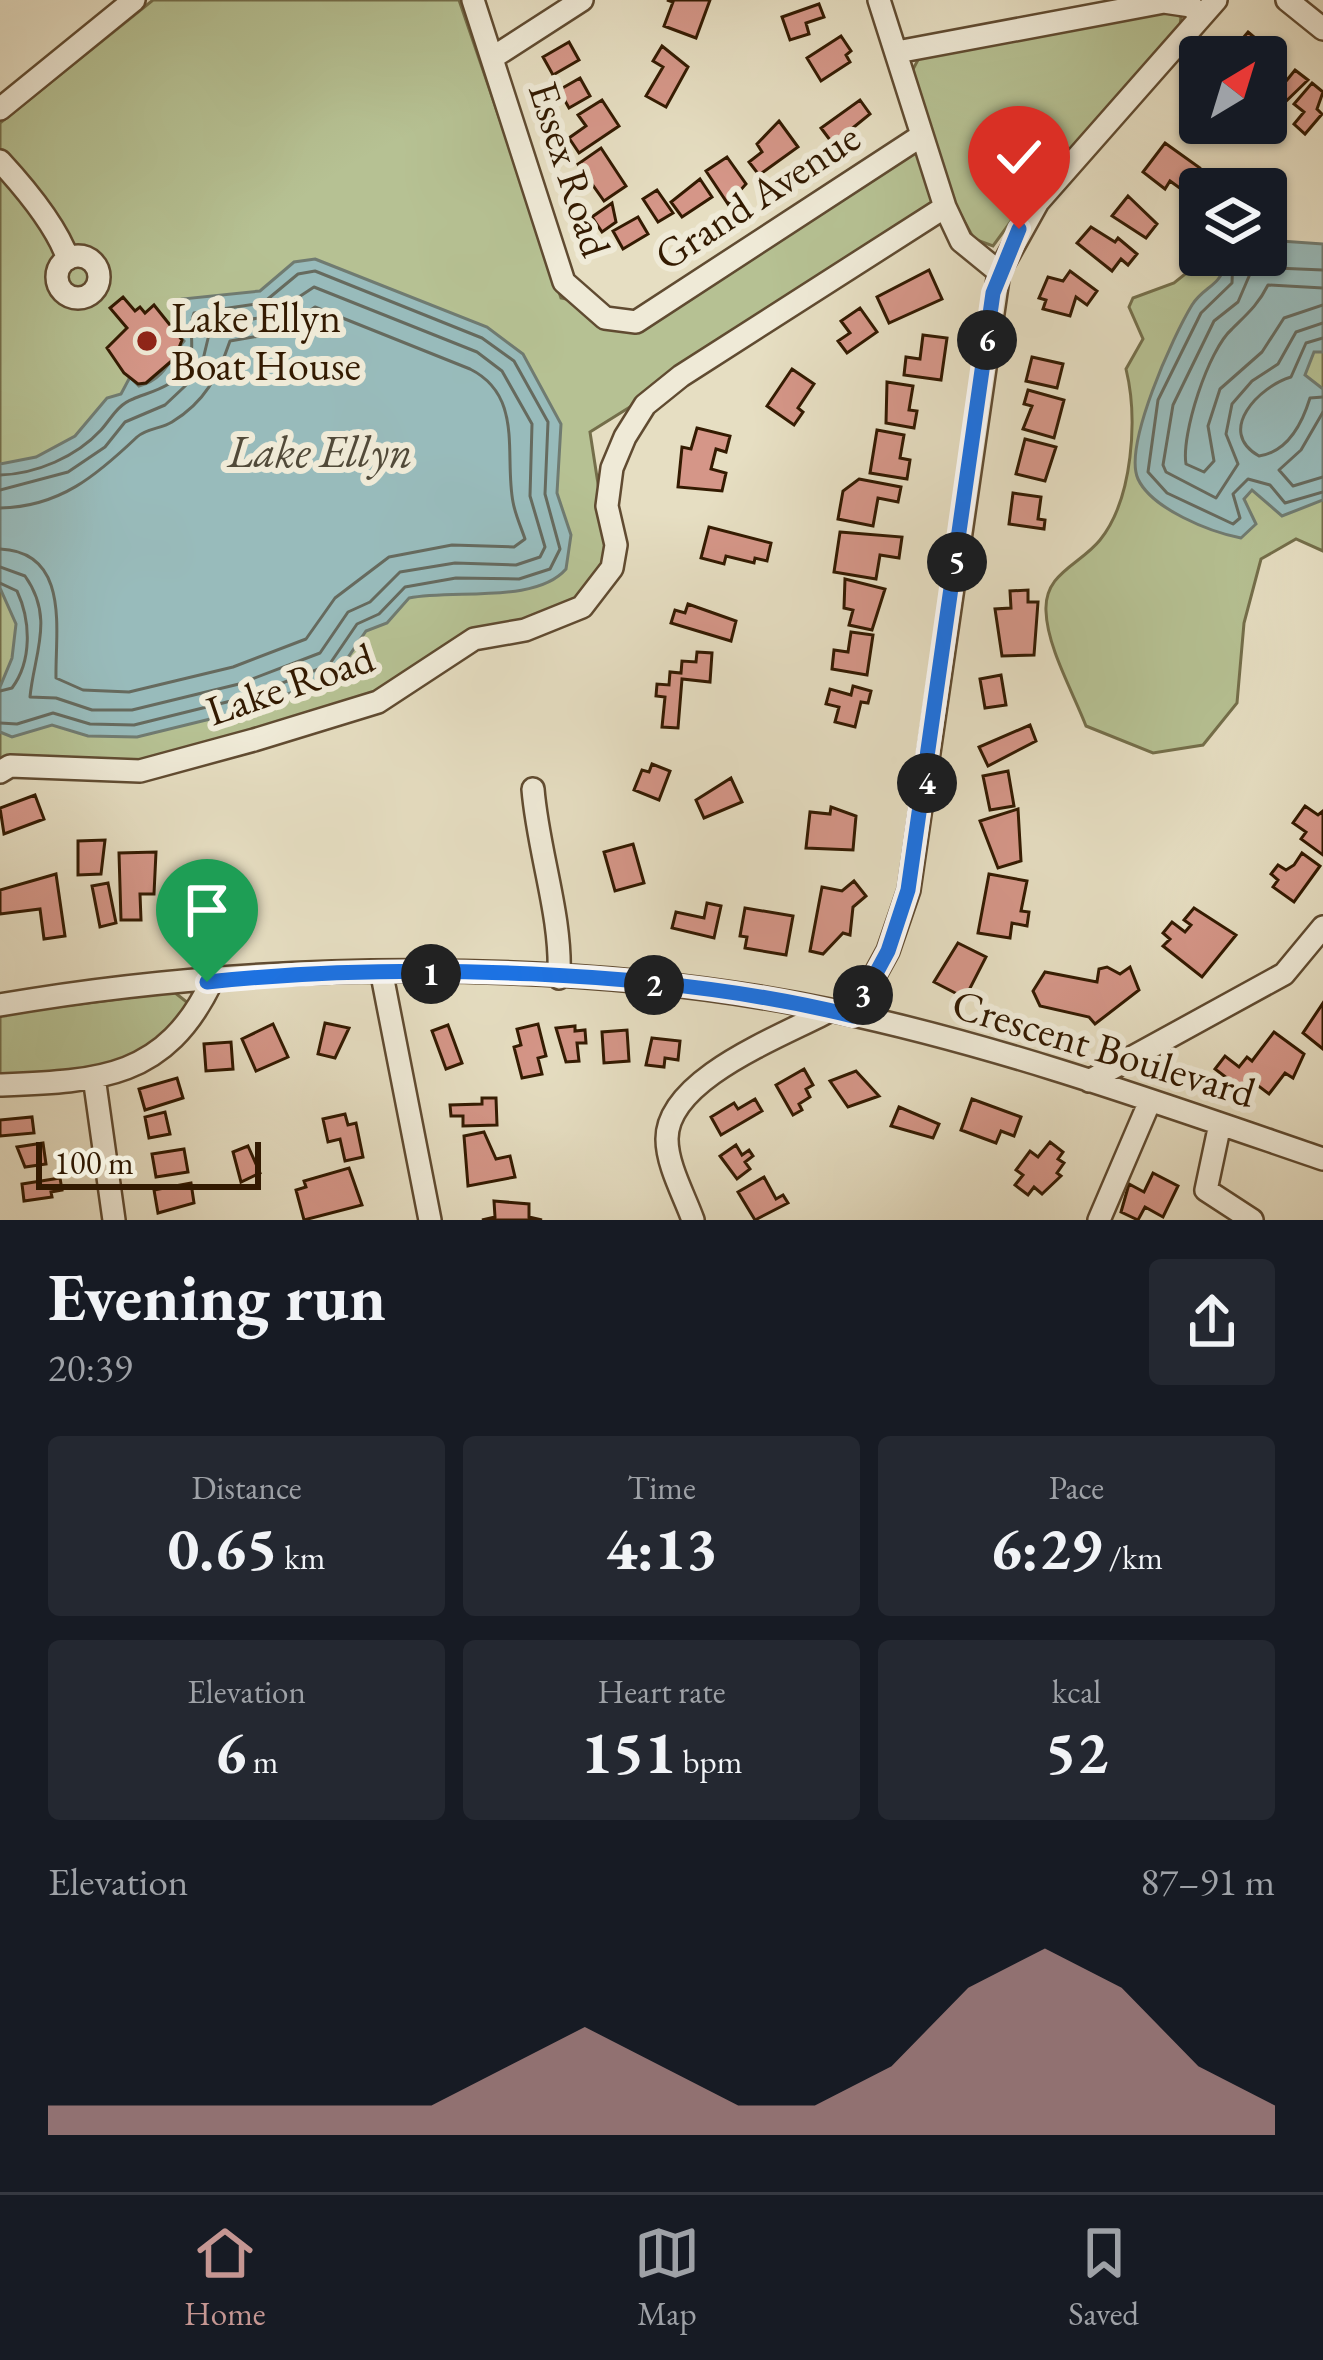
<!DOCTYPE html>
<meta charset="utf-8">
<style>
:root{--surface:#171b24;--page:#242831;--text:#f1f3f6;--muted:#9ea1a6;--line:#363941;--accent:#c59692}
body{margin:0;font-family:"EB Garamond",serif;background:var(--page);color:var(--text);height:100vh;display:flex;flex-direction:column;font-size:45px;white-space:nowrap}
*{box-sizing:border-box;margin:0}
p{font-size:39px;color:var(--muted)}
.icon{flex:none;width:66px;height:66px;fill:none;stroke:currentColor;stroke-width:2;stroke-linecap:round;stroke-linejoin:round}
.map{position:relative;height:1220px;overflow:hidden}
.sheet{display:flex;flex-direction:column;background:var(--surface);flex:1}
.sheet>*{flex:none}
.needle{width:78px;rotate:38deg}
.fabs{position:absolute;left:1179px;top:36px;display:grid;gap:24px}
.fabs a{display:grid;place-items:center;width:108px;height:108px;border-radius:12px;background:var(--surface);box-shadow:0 3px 9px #0004;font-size:60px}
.scale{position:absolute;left:36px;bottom:30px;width:225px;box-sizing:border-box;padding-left:12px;border:6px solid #331a01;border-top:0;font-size:33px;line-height:42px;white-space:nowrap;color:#331a01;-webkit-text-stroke:9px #efead7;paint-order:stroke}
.pin{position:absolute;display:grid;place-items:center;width:102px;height:102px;color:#fff;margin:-123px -51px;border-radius:50% 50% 50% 0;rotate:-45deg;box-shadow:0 0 12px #0007}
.pin .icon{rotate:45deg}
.km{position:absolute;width:60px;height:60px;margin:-30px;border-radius:50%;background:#222;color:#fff;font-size:33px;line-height:60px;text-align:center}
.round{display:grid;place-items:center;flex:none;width:126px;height:126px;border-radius:12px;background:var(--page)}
.overview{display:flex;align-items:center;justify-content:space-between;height:204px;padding:0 48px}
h1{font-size:66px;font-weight:700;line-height:90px}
.metrics{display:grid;grid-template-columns:repeat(3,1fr);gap:18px;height:204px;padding:12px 48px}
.metrics div{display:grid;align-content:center;border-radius:12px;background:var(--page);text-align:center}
.metrics b{font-size:60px;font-weight:700}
.metrics small{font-size:33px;font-weight:400}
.metrics p{font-size:33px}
.chart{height:336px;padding:24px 48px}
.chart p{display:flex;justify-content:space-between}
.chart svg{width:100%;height:216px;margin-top:12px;fill:var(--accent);opacity:.7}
.dock{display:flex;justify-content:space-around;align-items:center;height:168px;border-top:3px solid var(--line);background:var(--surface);font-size:33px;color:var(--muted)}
.dock a{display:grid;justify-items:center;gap:6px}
.dock .active{color:var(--accent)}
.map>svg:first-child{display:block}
.green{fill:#b6c193;stroke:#746e4a;stroke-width:3}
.water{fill:#98bbbb;stroke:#707b71;stroke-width:3}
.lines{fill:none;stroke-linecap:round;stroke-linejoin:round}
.shore{stroke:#666a5e;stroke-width:3}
.building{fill:#d59688;stroke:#331a01;stroke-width:3}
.minor-casing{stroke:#604b31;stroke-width:26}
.minor{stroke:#efead7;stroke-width:21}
.route-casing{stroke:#fff;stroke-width:24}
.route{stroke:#1a73e8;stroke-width:15}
.poi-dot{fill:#8f2418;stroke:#efead7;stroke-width:4.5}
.labels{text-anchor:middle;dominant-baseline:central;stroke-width:12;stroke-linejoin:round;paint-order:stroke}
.street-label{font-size:42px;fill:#331a01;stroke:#efead7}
.poi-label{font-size:42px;fill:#331a01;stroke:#efead7;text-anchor:start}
.water-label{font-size:45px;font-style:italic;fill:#514a39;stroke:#efead7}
</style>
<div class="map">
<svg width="1323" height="1220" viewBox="0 0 1323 1220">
<rect width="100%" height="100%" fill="#e6dec2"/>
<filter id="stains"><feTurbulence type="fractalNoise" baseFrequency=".00167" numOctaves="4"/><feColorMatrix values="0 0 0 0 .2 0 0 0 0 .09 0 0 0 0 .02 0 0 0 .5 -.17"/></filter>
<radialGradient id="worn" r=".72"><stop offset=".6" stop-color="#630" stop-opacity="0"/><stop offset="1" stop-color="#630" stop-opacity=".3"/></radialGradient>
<!-- green -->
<path class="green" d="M 153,0 L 459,0 L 561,298 L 637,314 L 928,124 L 911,73 L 920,56 L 1169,9 L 1181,17 L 1180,26 L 1033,191 L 993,246 L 974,239 L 955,204 L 590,432 L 607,542 L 605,562 L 585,595 L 359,702 L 137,765 L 0,760 L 0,123 Z
M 1209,255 L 1221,255 L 1323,338 L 1323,551 L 1296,539 L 1261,559 L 1244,623 L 1237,703 L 1203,745 L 1153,753 L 1086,726 C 1073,692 1047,647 1046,611 C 1044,573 1080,565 1100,540 C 1133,499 1138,418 1126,369 L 1143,339 L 1129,307 L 1133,298 L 1174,283 Z
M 174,992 L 188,1003 L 153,1050 L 82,1071 L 0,1078 L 0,1014 Z"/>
<!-- water -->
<path class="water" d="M 1266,240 L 1323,244 L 1323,352 L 1314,352 L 1305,375 L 1323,389 L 1323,500 L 1282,516 L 1252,490 L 1244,499 L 1256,524 L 1241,538 C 1210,532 1152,509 1138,479 C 1123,446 1173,336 1192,305 C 1204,286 1220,287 1225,264 L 1215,255 L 1266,255 Z
M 315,259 L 487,327 L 523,354 L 561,424 L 557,493 L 571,535 L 566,569 C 536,604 454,589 409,598 L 387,623 L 366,631 L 336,675 L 247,710 L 137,737 L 88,736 L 52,725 L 12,737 L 0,732 L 0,687 L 12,658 L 16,624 L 0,588 L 0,464 L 36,457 L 75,436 L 107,398 L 121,394 L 130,377 L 139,386 C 165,380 171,357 184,341 L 177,333 L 182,299 L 260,291 L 294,262 Z"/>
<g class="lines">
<!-- shore -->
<path class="shore" d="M 1233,255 L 1232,283 L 1201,313 L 1158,400 L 1148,472 L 1167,493 L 1233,524 L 1240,518 L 1233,494 L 1248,479 L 1270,485 L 1285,503 L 1323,492
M 1323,270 L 1253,267 L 1238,302 L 1214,321 L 1173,405 L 1163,465 L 1166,472 L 1216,498 L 1238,464 L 1226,434 L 1232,404 L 1252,381 L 1278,364 L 1296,332 L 1323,323
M 1323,288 L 1268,285 C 1258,305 1247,314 1232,329 C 1208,350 1181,435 1186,464 L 1204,472 L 1214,461 L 1208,426 L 1220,389 L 1262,352 L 1284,318 L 1323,305
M 1323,338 L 1306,343 L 1291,377 C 1260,386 1215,431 1259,456 C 1287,452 1302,424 1310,398 L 1323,397
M 1323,412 L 1301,450 L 1279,470 L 1293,486 L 1323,477
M 0,475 C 36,474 76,457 101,430 C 111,419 117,405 133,399 C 152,391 175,387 187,365 C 197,347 187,331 194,313 L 263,303 L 298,274 L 315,271 L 482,338 L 514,361 L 548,422 L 545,494 L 560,549 L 550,569 L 519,579 L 456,578 L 405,587 L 379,614 L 357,624 L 329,665 L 243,698 L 134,725 L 90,724 L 53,713 L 17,724 L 0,723
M 0,490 L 68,472 L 105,447 L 125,422 L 165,405 L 200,372 L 211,326 L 270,316 L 314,287 L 477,352 L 502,371 L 532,424 L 530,496 L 545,547 L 540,557 L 516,565 L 455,563 L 400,572 L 370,602 L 348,612 L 320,653 L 239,684 L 132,710 L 92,710 L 56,698 L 30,697 C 34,654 55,618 25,576 L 0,567
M 0,508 C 60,507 97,475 137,437 C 147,428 161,429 172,422 C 205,402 218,376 230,341 L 277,333 L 315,307 L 470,369 C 524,396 504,455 513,502 C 515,514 521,527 525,539 L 514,547 L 452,545 L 389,557 L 335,598 L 306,639 L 233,667 L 129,692 L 83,690 L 56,678 C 55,632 71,552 0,549
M 0,583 L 17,591 C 31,621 32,661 12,688 L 0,691"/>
</g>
<!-- building -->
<path class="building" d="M 667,0 L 710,0 L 696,38 L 664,26 L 673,2 Z
M 819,4 L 824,17 L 806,23 L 809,34 L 790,40 L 782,17 Z
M 1248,32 L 1274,54 L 1266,64 L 1266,57 L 1240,57 L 1232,51 Z
M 841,36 L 851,51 L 846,55 L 850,62 L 821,81 L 807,58 Z
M 569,42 L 579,60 L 553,75 L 543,57 Z
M 662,46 L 688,67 L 666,107 L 646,96 L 663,67 L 653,61 Z
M 1295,70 L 1308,80 L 1279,108 L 1266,97 L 1266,84 L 1276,72 L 1287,80 Z
M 580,78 L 590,96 L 569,108 L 559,90 Z
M 1312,83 L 1323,92 L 1317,109 L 1322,114 L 1305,134 L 1294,124 L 1304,112 L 1294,104 Z
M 602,100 L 619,126 L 579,153 L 569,138 L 586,126 L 578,115 Z
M 860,100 L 870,114 L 833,144 L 821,128 Z
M 779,121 L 798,147 L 759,175 L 749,162 L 762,152 L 757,144 Z
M 1165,143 L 1200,168 L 1201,177 L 1188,194 L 1170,181 L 1165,189 L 1143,172 Z
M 601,148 L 626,186 L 604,201 L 578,164 Z
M 727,157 L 746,184 L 728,204 L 706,171 Z
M 700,179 L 712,197 L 682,217 L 671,202 Z
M 657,190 L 673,213 L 658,222 L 643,199 Z
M 1128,196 L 1157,224 L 1146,238 L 1112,216 Z
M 612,203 L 616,222 L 602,232 L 592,217 Z
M 638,217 L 648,234 L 623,249 L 613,231 Z
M 1091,227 L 1115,242 L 1118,238 L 1137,254 L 1128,265 L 1121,259 L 1112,271 L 1077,243 Z
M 929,270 L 942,299 L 889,323 L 877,297 Z
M 1070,271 L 1097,291 L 1087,305 L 1076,297 L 1070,316 L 1043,309 L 1046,300 L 1039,298 L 1048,277 L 1063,281 Z
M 123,297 L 135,311 L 140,307 L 145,313 L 154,305 L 182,340 L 175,358 L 146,383 L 138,384 L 124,373 L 107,348 L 127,328 L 110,308 Z
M 860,308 L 877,332 L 847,353 L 838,341 L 850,333 L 841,321 Z
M 923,335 L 947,338 L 941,380 L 904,375 L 906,357 L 920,359 Z
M 1032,357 L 1063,364 L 1057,388 L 1026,381 Z
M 792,369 L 814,384 L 798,408 L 803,412 L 794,425 L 767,406 Z
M 887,382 L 913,386 L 909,410 L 917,411 L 914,428 L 886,423 Z
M 1028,390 L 1064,400 L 1054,438 L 1023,429 L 1032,406 L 1024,404 Z
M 697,428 L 730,436 L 726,452 L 716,449 L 711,469 L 726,473 L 722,491 L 678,487 L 682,447 L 691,449 Z
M 877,430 L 904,435 L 900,458 L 910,460 L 907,479 L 870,473 Z
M 1025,439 L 1056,447 L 1045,481 L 1016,474 Z
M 859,479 L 901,487 L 898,502 L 878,498 L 873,526 L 838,519 L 843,491 Z
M 1013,493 L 1041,497 L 1038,519 L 1045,520 L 1044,529 L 1009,524 Z
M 709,527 L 771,543 L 767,561 L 755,558 L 754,563 L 726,556 L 724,564 L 701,558 Z
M 840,532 L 902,537 L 899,558 L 880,555 L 876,579 L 834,572 Z
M 845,579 L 885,589 L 872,630 L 849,625 L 853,610 L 844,608 Z
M 1028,590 L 1028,602 L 1038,602 L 1034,655 L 1002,656 L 995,609 L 1011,608 L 1010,591 Z
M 688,604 L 736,621 L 731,641 L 671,623 L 675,610 L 685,613 Z
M 851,632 L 873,635 L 867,675 L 832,669 L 834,650 L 848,652 Z
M 697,652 L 712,653 L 710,682 L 682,679 L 678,728 L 662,727 L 665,697 L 656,696 L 657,684 L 669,685 L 670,672 L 681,673 L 682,661 L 696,662 Z
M 1001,675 L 1006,705 L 985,708 L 980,679 Z
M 853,686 L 871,691 L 868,703 L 861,702 L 855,727 L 835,722 L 839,707 L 826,704 L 830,689 L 851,695 Z
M 1030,725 L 1036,741 L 988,766 L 979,747 Z
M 652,764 L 670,771 L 659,800 L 634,790 L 642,770 L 649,772 Z
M 1008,771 L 1014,806 L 990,810 L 983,776 Z
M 731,778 L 742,802 L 704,818 L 696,800 Z
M 35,795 L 44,819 L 4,834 L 0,808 Z
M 1305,806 L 1318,815 L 1323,811 L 1323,855 L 1301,839 L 1306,832 L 1293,823 Z
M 831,807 L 856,816 L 853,850 L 806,848 L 810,812 L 830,814 Z
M 1018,809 L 1021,861 L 998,868 L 980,821 Z
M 105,840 L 101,874 L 78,875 L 78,841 Z
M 633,844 L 644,883 L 615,891 L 604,852 Z
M 156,852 L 154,894 L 140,894 L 141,920 L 121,920 L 119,853 Z
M 1302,853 L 1320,866 L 1294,902 L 1273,887 L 1278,880 L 1271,874 L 1278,865 L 1286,870 L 1294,865 Z
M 56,874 L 65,936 L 44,939 L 40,909 L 0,914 L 0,890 Z
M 989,874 L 1027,881 L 1021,911 L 1029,912 L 1027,926 L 1012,923 L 1010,938 L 978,933 Z
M 854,881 L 866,896 L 853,907 L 850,935 L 843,933 L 823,954 L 810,951 L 822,887 L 842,891 Z
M 108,883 L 116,923 L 100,927 L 92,886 Z
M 707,903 L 721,906 L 714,938 L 672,928 L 676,912 L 704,918 Z
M 745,908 L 793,916 L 786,955 L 745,948 L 747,937 L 740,936 Z
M 1194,908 L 1236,935 L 1202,977 L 1163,946 L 1170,939 L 1163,933 L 1172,922 L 1185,932 L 1191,925 L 1184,920 Z
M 958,943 L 986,957 L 965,998 L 934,982 Z
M 1107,967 L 1120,974 L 1130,967 L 1139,990 L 1095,1024 L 1089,1017 L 1040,1006 L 1033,991 L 1045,972 L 1097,982 L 1099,969 Z
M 1323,1003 L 1323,1049 L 1303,1033 Z
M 325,1023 L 349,1028 L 335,1058 L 318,1054 Z
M 273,1024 L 288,1057 L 256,1071 L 242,1039 Z
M 538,1024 L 546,1056 L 538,1058 L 542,1074 L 522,1078 L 514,1047 L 521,1045 L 517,1029 Z
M 448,1025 L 462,1063 L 446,1069 L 432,1031 Z
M 575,1026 L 575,1031 L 585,1030 L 586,1043 L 577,1043 L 579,1061 L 566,1062 L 556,1028 Z
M 627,1030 L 629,1061 L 604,1063 L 602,1032 Z
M 1274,1032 L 1304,1054 L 1293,1078 L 1285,1073 L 1269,1094 L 1252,1081 L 1244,1091 L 1215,1069 L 1225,1056 L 1239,1067 L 1247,1057 L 1252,1061 Z
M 652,1038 L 680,1041 L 678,1060 L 665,1058 L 664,1067 L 646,1065 Z
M 231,1042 L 233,1069 L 206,1071 L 204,1044 Z
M 804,1069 L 813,1085 L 806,1089 L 810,1097 L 799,1104 L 802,1110 L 793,1115 L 776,1085 Z
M 856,1071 L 879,1096 L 848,1107 L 830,1081 Z
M 177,1078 L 183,1098 L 145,1110 L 139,1089 Z
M 482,1098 L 496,1098 L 497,1125 L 463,1126 L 463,1116 L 451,1116 L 450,1105 L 482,1104 Z
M 755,1099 L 762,1111 L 721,1135 L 711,1117 L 734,1103 L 738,1109 Z
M 972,1099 L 1021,1117 L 1014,1136 L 1001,1131 L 996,1143 L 961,1130 Z
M 899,1107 L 939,1124 L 933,1138 L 891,1126 Z
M 165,1112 L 170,1134 L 149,1138 L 145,1117 Z
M 345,1114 L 348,1125 L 356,1123 L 363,1157 L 345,1161 L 340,1139 L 328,1142 L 323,1119 Z
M 32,1117 L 34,1133 L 0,1136 L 0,1120 Z
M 484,1132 L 496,1159 L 510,1156 L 515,1177 L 468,1186 L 464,1136 Z
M 1050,1142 L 1063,1152 L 1058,1159 L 1064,1163 L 1057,1173 L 1061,1176 L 1042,1194 L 1034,1187 L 1028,1195 L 1015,1185 L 1023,1175 L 1016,1170 L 1030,1151 L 1038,1157 Z
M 43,1143 L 46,1164 L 25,1167 L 17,1147 Z
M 736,1145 L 742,1155 L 749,1150 L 753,1156 L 745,1162 L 750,1169 L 737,1179 L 720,1156 Z
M 248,1146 L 260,1173 L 241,1182 L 233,1152 Z
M 184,1149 L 188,1172 L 156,1177 L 152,1154 Z
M 349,1168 L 362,1205 L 304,1220 L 296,1190 L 306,1187 L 304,1181 Z
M 1153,1173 L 1178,1186 L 1163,1217 L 1145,1207 L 1138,1220 L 1121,1212 L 1129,1184 L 1144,1192 Z
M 764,1177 L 776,1199 L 783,1195 L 788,1203 L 755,1220 L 738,1192 Z
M 60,1178 L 62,1190 L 51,1192 L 52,1197 L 24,1201 L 22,1184 Z
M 191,1183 L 194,1203 L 158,1213 L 154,1190 Z
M 494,1201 L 529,1204 L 529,1217 L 542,1220 L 482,1220 L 495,1217 Z"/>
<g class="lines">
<defs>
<path id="minor" d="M 473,0 L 564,282 L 605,318 L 636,322 L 921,136
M 879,0 L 945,207 L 961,241 L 999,272
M 1287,0 L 1323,29
M 897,52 L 1164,2 L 1191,6 L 1201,16
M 492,58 L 582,0
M 0,109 L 134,0
M 0,161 C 24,187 56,225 68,259
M57 277a21 21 0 1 1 42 0a21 21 0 1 1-42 0Z
M 0,772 L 10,766 L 140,771 L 254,740 L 378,702 L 474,639 L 525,630 L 582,607 L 612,568 L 616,545 L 607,506 L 612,468 L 625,437 L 645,405 L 681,376 L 945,207
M 533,789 C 538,852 562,915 559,978
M 382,975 L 430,1220
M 0,1005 C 258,960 578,957 835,1011 C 1001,1046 1162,1104 1323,1159
M 853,1015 L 888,951 L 909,890 L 999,272 L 1038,202 L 1216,0
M 94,1077 L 114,1220
M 1089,1081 L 1284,974 L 1323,927
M 0,1085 C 100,1081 165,1079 212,981
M 1220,1124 L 1206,1190 L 1252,1220
M 693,1220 C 684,1195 667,1165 667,1139 C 667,1078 783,1036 831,1010
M 1099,1220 L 1150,1101"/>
</defs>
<!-- minor casing -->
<use href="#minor" class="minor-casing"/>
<!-- minor -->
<use href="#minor" class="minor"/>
</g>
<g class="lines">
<defs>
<path id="route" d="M 207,982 C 402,962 663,969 853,1016 L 888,951 L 908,890 L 993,293 L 1019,229"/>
</defs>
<!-- route casing -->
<use href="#route" class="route-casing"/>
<!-- route -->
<use href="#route" class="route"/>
</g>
<!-- markers -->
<circle class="poi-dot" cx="147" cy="341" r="12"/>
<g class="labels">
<!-- street labels -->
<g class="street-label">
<text transform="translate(570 169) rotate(72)">Essex Road</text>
<text transform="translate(757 196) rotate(-33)">Grand Avenue</text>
<text transform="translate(290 684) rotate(-19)">Lake Road</text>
<text transform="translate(1104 1048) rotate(17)">Crescent Boulevard</text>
</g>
<!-- poi labels -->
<g class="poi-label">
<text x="171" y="317">Lake Ellyn<tspan x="171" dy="48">Boat House</tspan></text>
</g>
<!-- water labels -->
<g class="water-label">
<text x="320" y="451">Lake Ellyn</text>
</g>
</g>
<rect width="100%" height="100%" filter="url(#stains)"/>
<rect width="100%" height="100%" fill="url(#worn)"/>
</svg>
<div class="fabs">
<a><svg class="needle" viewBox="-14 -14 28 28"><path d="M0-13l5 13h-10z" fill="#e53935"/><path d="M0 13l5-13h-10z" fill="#9ea1a6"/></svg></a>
<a><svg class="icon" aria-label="layers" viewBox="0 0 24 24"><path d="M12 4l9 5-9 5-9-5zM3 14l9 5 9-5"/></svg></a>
</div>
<div class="scale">100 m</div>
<div class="pin" style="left:207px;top:982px;background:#1e9e55"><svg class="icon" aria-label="arrive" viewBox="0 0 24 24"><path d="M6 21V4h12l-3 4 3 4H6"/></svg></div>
<div class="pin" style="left:1019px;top:229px;background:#d93025"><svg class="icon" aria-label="check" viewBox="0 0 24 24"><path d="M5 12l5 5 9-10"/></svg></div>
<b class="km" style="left:431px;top:974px">1</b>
<b class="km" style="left:654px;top:985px">2</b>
<b class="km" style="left:863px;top:995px">3</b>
<b class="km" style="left:927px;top:783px">4</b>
<b class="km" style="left:957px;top:562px">5</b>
<b class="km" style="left:987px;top:340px">6</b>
</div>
<section class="sheet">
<div class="overview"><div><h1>Evening run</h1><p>20:39</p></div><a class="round"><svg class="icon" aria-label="share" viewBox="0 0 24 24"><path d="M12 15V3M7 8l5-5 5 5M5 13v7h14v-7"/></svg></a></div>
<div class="metrics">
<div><p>Distance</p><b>0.65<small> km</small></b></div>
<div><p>Time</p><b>4:13</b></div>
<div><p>Pace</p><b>6:29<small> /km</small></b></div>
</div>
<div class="metrics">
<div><p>Elevation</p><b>6<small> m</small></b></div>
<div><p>Heart rate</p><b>151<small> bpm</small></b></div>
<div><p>kcal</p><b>52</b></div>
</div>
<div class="chart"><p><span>Elevation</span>87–91 m</p>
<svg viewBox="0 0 160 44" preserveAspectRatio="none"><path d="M0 44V38L10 38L20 38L30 38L40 38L50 38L60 30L70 22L80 30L90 38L100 38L110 30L120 14L130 6L140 14L150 30L160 38V44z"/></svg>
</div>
</section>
<nav class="dock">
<a class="active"><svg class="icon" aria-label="home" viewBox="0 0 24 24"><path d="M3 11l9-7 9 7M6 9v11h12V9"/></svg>Home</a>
<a><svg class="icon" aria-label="map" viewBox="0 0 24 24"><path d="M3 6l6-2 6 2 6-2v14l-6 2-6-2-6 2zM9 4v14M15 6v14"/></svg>Map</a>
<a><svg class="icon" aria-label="saved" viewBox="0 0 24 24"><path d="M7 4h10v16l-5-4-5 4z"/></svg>Saved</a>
</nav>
